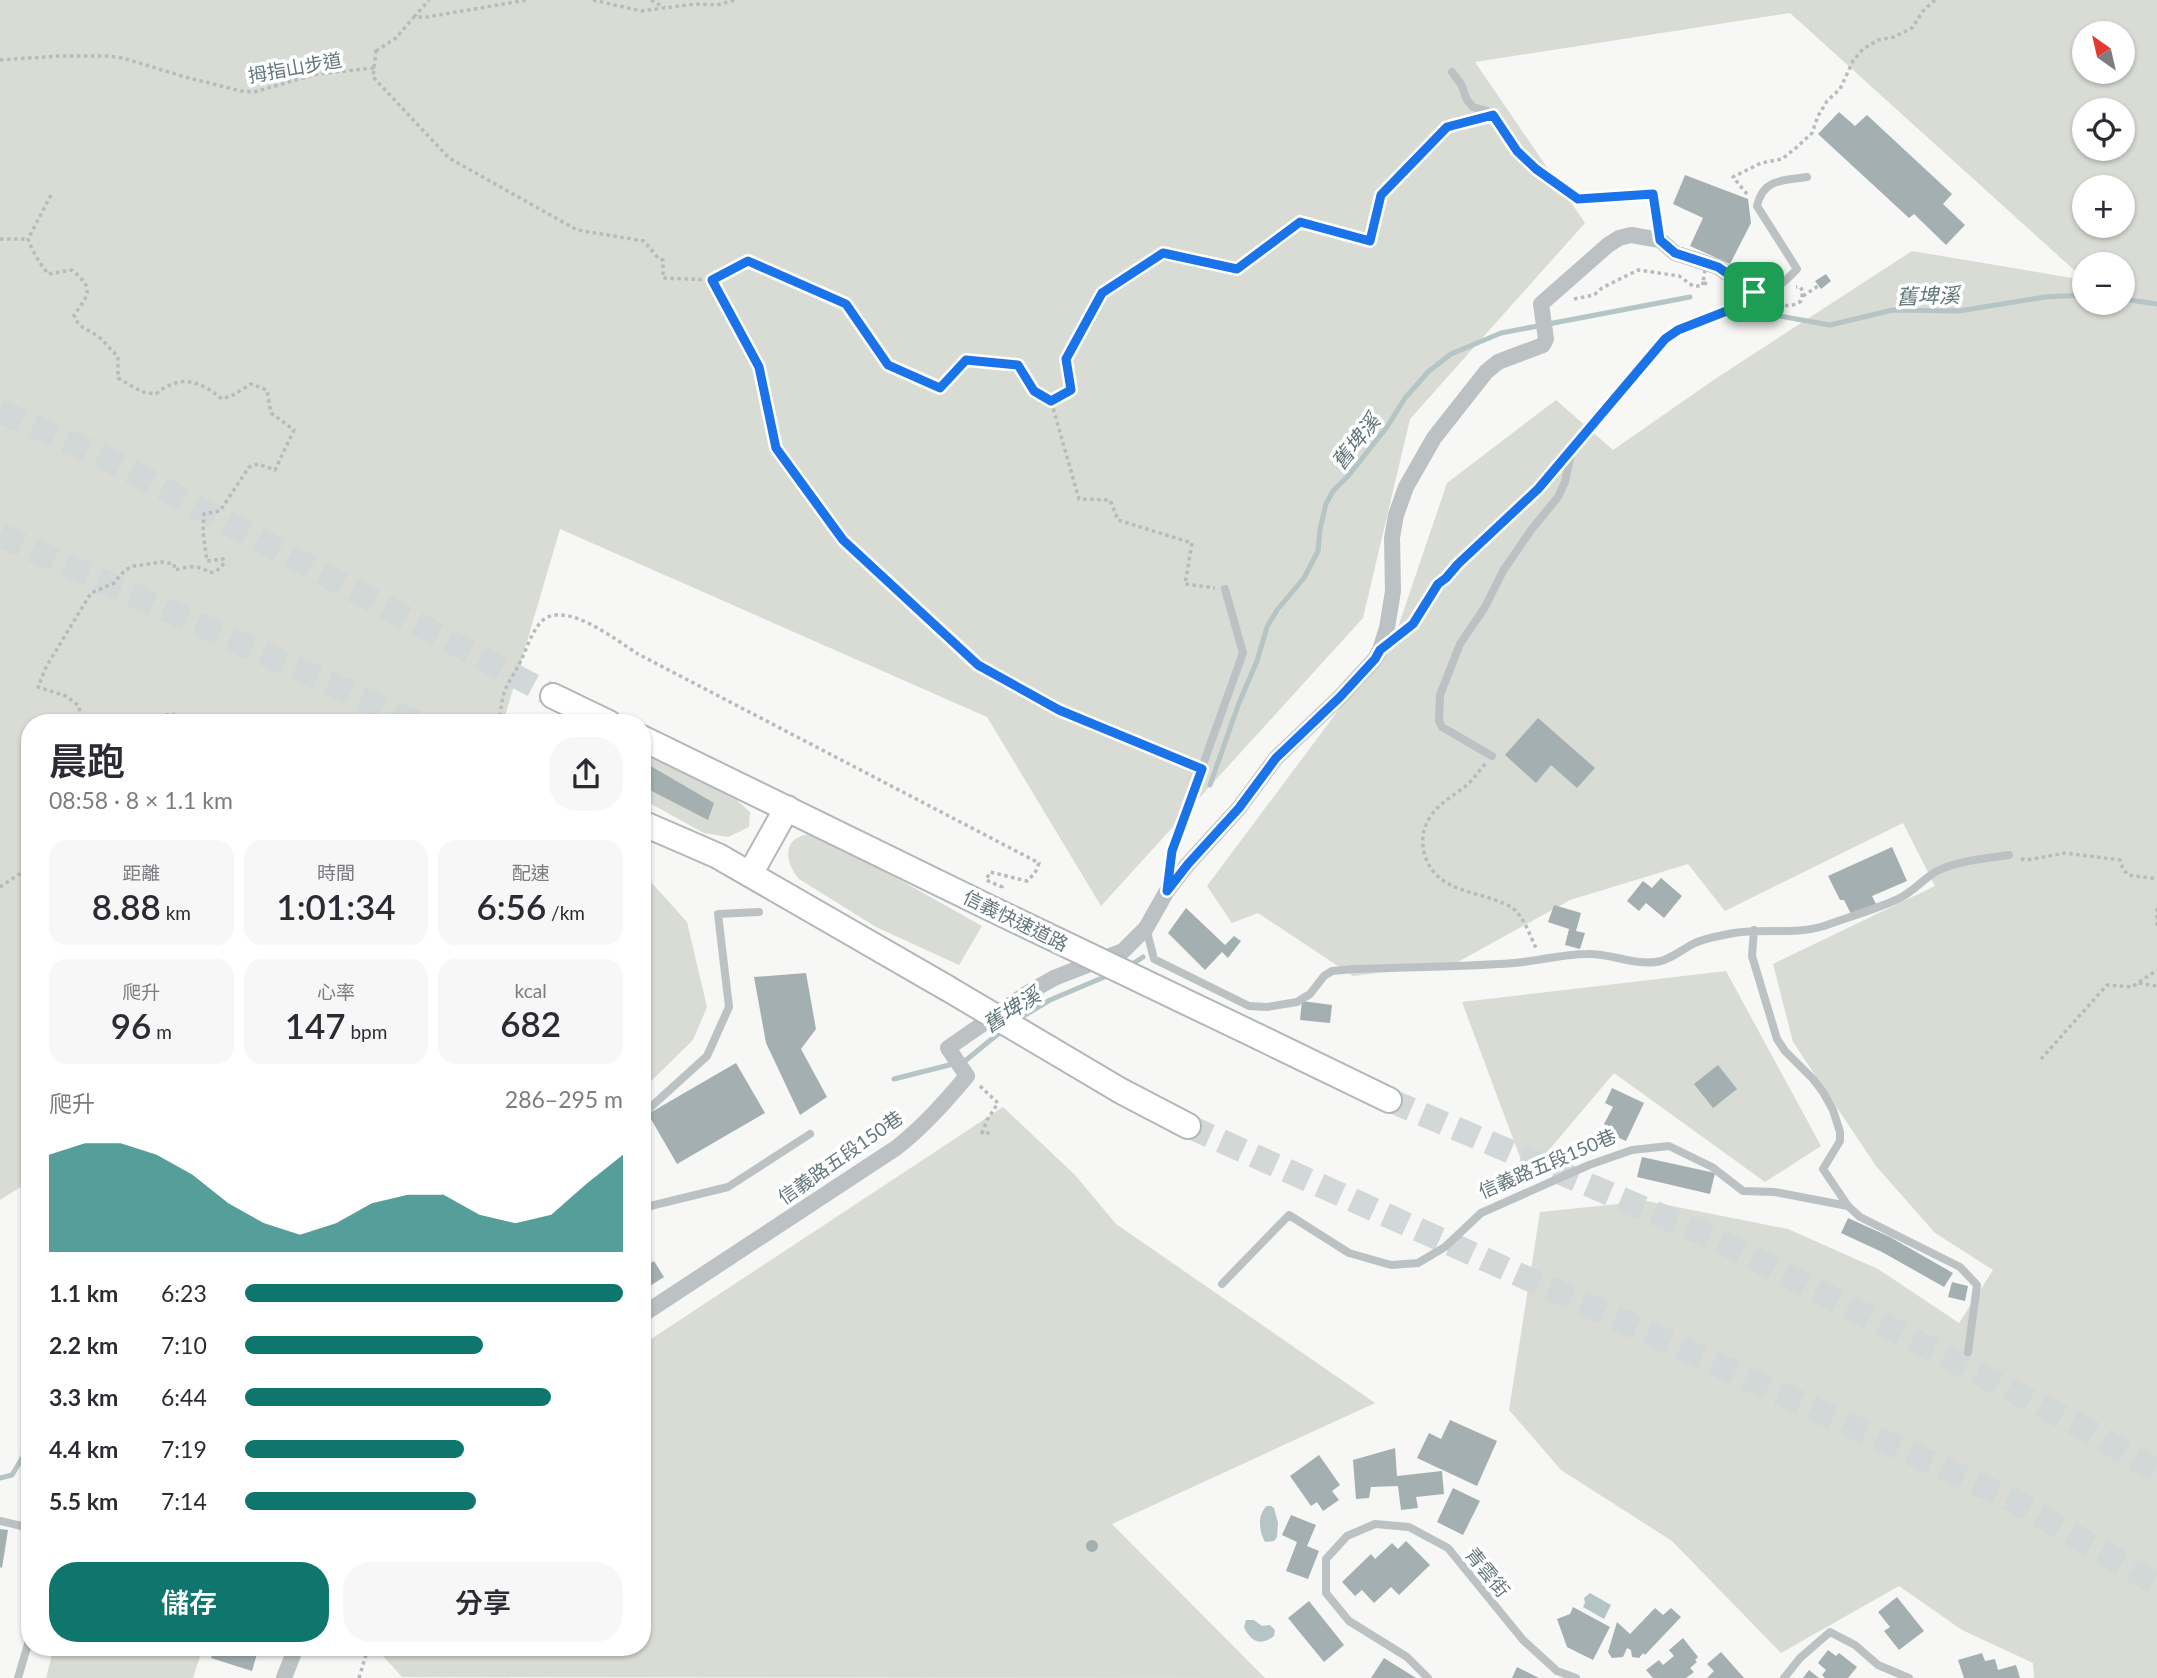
<!DOCTYPE html>
<html lang="zh-TW">
<meta charset="utf-8">
<style>
:root{--surface:#fff;--page:#f7f7f7;--text:#2b2b33;--muted:#7c7c81;--accent:#0f766e}
body{margin:0;font-family:Lato,"Noto Sans TC",sans-serif;background:var(--page);color:var(--text);height:100vh;display:flex;flex-direction:column;font-size:26px;white-space:nowrap}
*{box-sizing:border-box;margin:0}
p{font-size:23px;color:var(--muted)}
.icon{flex:none;width:38px;height:38px;fill:none;stroke:currentColor;stroke-width:2;stroke-linecap:round;stroke-linejoin:round}
.map{position:relative;flex:1;overflow:hidden}
.details{position:absolute;left:21px;top:714px;width:630px;height:942px;display:flex;flex-direction:column;background:var(--surface);border-radius:28px;box-shadow:0 2px 5px #0004}
.details>*{flex:none}
.needle{width:46px;rotate:326deg}
.fabs{position:absolute;left:2072px;top:21px;display:grid;gap:14px}
.fabs a{display:grid;place-items:center;width:63px;height:63px;border-radius:50%;background:var(--surface);box-shadow:0 2px 5px #0004;font-size:35px}
.pin{position:absolute;display:grid;place-items:center;width:60px;height:60px;color:#fff;margin:-30px;border-radius:14px;box-shadow:0 4px 10px #0006}
.round{display:grid;place-items:center;flex:none;width:74px;height:74px;border-radius:28px;background:var(--page)}
.summary{display:flex;align-items:center;justify-content:space-between;height:119px;padding:0 28px}
h1{font-size:38px;font-weight:600;line-height:52px}
.figures{display:grid;grid-template-columns:repeat(3,1fr);gap:10px;height:119px;padding:7px 28px}
.figures div{display:grid;align-content:center;border-radius:18px;background:var(--page);text-align:center}
.figures b{font-size:35px;font-weight:600}
.figures small{font-size:19px;font-weight:400}
.figures p{font-size:19px}
.chart{height:196px;padding:14px 28px}
.chart p{display:flex;justify-content:space-between}
.chart svg{width:100%;height:126px;margin-top:7px;fill:var(--accent);opacity:.7}
.primary-button{display:flex;gap:14px;margin-top:auto;padding:14px 28px}
.primary-button a{flex:1;height:80px;border-radius:28px;background:var(--accent);color:#fff;font-size:28px;font-weight:600;line-height:80px;text-align:center}
.primary-button a+a{background:var(--page);color:var(--text)}
ul{padding:0 28px;list-style:none;font-size:23px}
li{display:grid;grid-template-columns:112px 84px 1fr;align-items:center;height:52px}
li i{height:18px;border-radius:9px;background:var(--accent)}
.map>svg:first-child{display:block}
.green{fill:#d8dcd4;fill-rule:evenodd}
.water{fill:#b5c4c5}
.lines{fill:none;stroke-linecap:round;stroke-linejoin:round}
.stream{stroke:#b5c4c5;stroke-width:5}
.building{fill:#a4afb1}
.trunk-tunnel{stroke:#d2d7d7;stroke-width:24;stroke-dasharray:24 12;stroke-linecap:butt}
.trunk-casing{stroke:#b2b7b9;stroke-width:28}
.path{stroke:#b7bbbd;stroke-width:3.5;stroke-dasharray:3.5 3.5;stroke-linecap:butt}
.service{stroke:#bcc2c4;stroke-width:8}
.minor{stroke:#bcc2c4;stroke-width:16}
.trunk{stroke:#fff;stroke-width:24}
.trunk-bridge-casing{stroke:#b2b7b9;stroke-width:28;stroke-linecap:butt}
.path-bridge{stroke:#b7bbbd;stroke-width:3.5;stroke-dasharray:3.5 3.5;stroke-linecap:butt}
.trunk-bridge{stroke:#fff;stroke-width:24}
.route-casing{stroke:#fff;stroke-width:14}
.route{stroke:#1a73e8;stroke-width:9}
.labels{text-anchor:middle;dominant-baseline:central;stroke-width:7;stroke-linejoin:round;paint-order:stroke}
.street-label{font-size:19px;fill:#65787d;stroke:#fff}
.water-label{font-size:21px;font-style:italic;fill:#607678;stroke:#fff}
</style>
<div class="map">
<svg width="2157" height="1678" viewBox="0 0 2157 1678">
<rect width="100%" height="100%" fill="#f7f7f5"/>
<!-- green -->
<path class="green" d="M 0,0 L 2157,0 L 2157,1678 L 2034,1678 L 2033,1663 L 1962,1630 L 1899,1586 L 1781,1653 L 1672,1541 L 1561,1470 L 1509,1410 L 1540,1212 L 1647,1201 L 1788,1229 L 1878,1269 L 1959,1323 L 1993,1270 L 1935,1233 L 1876,1166 L 1793,1042 L 1773,964 L 1935,886 L 1903,823 L 1725,911 L 1688,864 L 1570,900 L 1456,963 L 1353,976 L 1258,913 L 1232,923 L 1207,886 L 1396,633 L 1447,483 L 1556,400 L 1613,450 L 1715,379 L 1912,251 L 2084,280 L 2084,303 L 2123,303 L 2123,264 L 2084,264 L 2084,279 L 1790,13 L 1475,62 L 1585,223 L 1410,419 L 1363,618 L 1101,906 L 987,717 L 560,529 L 503,723 L 30,723 L 30,1181 L 0,1200 ZM 2084,33 L 2123,33 L 2123,72 L 2084,72 ZM 2084,110 L 2123,110 L 2123,149 L 2084,149 ZM 2084,187 L 2123,187 L 2123,226 L 2084,226 Z
M 642,752 L 733,797 L 750,812 L 749,827 L 728,837 L 704,833 L 642,799 Z
M 810,834 L 829,840 L 982,926 L 959,965 L 876,927 L 799,879 C 784,862 782,837 810,834 Z
M 642,872 L 687,922 L 707,1007 L 693,1040 L 642,1090 Z
M 1726,971 L 1821,1146 L 1765,1182 L 1614,1073 L 1527,1176 L 1462,1002 Z
M 1003,1107 L 1075,1175 L 1116,1224 L 1375,1403 L 1112,1524 L 1265,1678 L 402,1677 L 375,1647 L 642,1647 L 642,1345 Z
M 54,1647 L 203,1647 L 193,1678 L 46,1678 Z"/>
<!-- water -->
<path class="water" d="M 1267,1506 L 1271,1506 L 1274,1508 L 1278,1523 L 1277,1537 L 1274,1541 L 1265,1542 C 1259,1532 1257,1514 1267,1506 Z
M 1590,1593 L 1611,1605 L 1604,1619 L 1583,1607 L 1585,1603 L 1584,1598 Z
M 1246,1620 L 1254,1620 L 1262,1626 L 1270,1625 L 1275,1630 L 1274,1636 C 1261,1647 1250,1641 1244,1627 Z"/>
<g class="lines">
<!-- stream -->
<path class="stream" d="M 2123,299 L 2157,304
M 1774,315 L 1830,325 L 1893,310 L 1959,311 L 2045,297 L 2084,295
M 1210,785 L 1239,703 L 1257,661 L 1267,627 L 1277,610 L 1304,578 L 1318,551 L 1320,529 L 1326,504 L 1333,491 L 1349,475 L 1387,427 L 1405,398 L 1429,371 L 1451,354 L 1501,333 L 1690,297
M 1128,967 L 1143,957
M 1015,1021 L 1050,1000 L 1109,975
M 894,1079 L 965,1061 L 1004,1029
M 0,1478 L 12,1475 L 30,1445"/>
</g>
<!-- building -->
<path class="building" d="M 1839,112 L 1855,126 L 1867,115 L 1952,194 L 1943,204 L 1965,225 L 1946,245 L 1914,214 L 1909,218 L 1818,134 Z
M 1685,175 L 1748,199 L 1751,223 L 1730,264 L 1690,246 L 1703,218 L 1673,204 Z
M 1826,274 L 1831,281 L 1821,289 L 1815,281 Z
M 1538,718 L 1595,768 L 1577,788 L 1551,765 L 1536,783 L 1505,755 Z
M 642,761 L 714,803 L 708,820 L 642,786 Z
M 1892,847 L 1907,881 L 1872,896 L 1876,904 L 1852,916 L 1844,900 L 1840,900 L 1828,876 Z
M 1661,878 L 1682,896 L 1664,918 L 1646,903 L 1639,911 L 1627,901 L 1643,881 L 1652,888 Z
M 1554,905 L 1581,913 L 1576,931 L 1585,933 L 1580,949 L 1565,945 L 1569,929 L 1548,922 Z
M 1186,908 L 1225,945 L 1234,936 L 1241,941 L 1228,958 L 1222,952 L 1205,970 L 1168,933 Z
M 806,973 L 816,1029 L 801,1049 L 827,1097 L 800,1115 L 766,1043 L 754,977 Z
M 1302,1001 L 1332,1005 L 1330,1023 L 1300,1020 Z
M 736,1063 L 765,1113 L 677,1164 L 648,1114 Z
M 1718,1065 L 1737,1089 L 1713,1108 L 1694,1084 Z
M 1612,1088 L 1644,1103 L 1626,1141 L 1608,1133 L 1611,1128 L 1604,1124 L 1613,1107 L 1605,1103 Z
M 1642,1157 L 1715,1173 L 1710,1194 L 1637,1177 Z
M 1848,1218 L 1890,1237 L 1953,1273 L 1944,1287 L 1882,1252 L 1841,1233 Z
M 654,1261 L 664,1277 L 642,1291 L 642,1269 Z
M 1952,1282 L 1968,1286 L 1965,1301 L 1948,1297 Z
M 1450,1420 L 1497,1441 L 1477,1486 L 1417,1458 L 1429,1433 L 1441,1439 Z
M 1395,1448 L 1397,1476 L 1442,1471 L 1444,1494 L 1416,1497 L 1418,1508 L 1401,1510 L 1398,1486 L 1371,1487 L 1369,1498 L 1356,1499 L 1353,1460 Z
M 1319,1455 L 1340,1485 L 1332,1491 L 1339,1500 L 1323,1511 L 1317,1502 L 1311,1506 L 1290,1476 Z
M 1453,1488 L 1480,1501 L 1463,1535 L 1437,1522 Z
M 1291,1515 L 1316,1525 L 1307,1546 L 1319,1551 L 1308,1579 L 1286,1571 L 1297,1542 L 1282,1535 Z
M 0,1529 L 8,1530 L 2,1568 L 0,1567 Z
M1086 1546a6 6 0 1 1 12 0a6 6 0 1 1-12 0Z
M 1406,1541 L 1430,1565 L 1399,1595 L 1391,1587 L 1374,1603 L 1362,1590 L 1355,1596 L 1342,1582 L 1371,1554 L 1375,1559 L 1392,1543 L 1398,1549 Z
M 1897,1597 L 1924,1631 L 1899,1650 L 1884,1631 L 1890,1627 L 1878,1612 Z
M 1309,1601 L 1344,1645 L 1324,1662 L 1288,1618 Z
M 1573,1607 L 1610,1627 L 1593,1660 L 1567,1647 L 1557,1619 L 1570,1614 Z
M 1655,1608 L 1663,1615 L 1671,1608 L 1681,1617 L 1645,1655 L 1643,1653 L 1639,1658 L 1632,1657 L 1631,1650 L 1627,1648 L 1623,1657 L 1612,1658 L 1608,1652 L 1617,1622 L 1630,1634 Z
M 1683,1638 L 1698,1657 L 1695,1660 L 1697,1662 L 1690,1668 L 1694,1672 L 1686,1678 L 1653,1678 L 1646,1670 L 1659,1660 L 1663,1665 L 1674,1656 L 1669,1650 Z
M 215,1647 L 259,1647 L 252,1671 L 211,1658 Z
M 1828,1650 L 1836,1656 L 1839,1653 L 1857,1667 L 1848,1678 L 1825,1678 L 1822,1675 L 1826,1670 L 1818,1663 Z
M 1721,1652 L 1744,1678 L 1707,1678 L 1714,1671 L 1707,1664 Z
M 1982,1653 L 1985,1661 L 1995,1659 L 1998,1670 L 2016,1665 L 2020,1678 L 1964,1678 L 1958,1660 Z
M 1384,1658 L 1416,1678 L 1371,1678 Z
M 1517,1667 L 1539,1678 L 1512,1678 Z
M 1809,1670 L 1819,1678 L 1803,1678 Z"/>
<g class="lines">
<!-- trunk-tunnel -->
<path class="trunk-tunnel" d="M 0,411 L 111,461 L 553,696
M 0,535 L 418,723
M 1389,1100 L 1716,1239 L 2077,1424 L 2157,1471
M 1188,1126 L 1631,1325 L 2013,1500 L 2157,1584"/>
<defs>
<path id="trunk" d="M 553,696 L 609,723
M 642,738 L 992,909
M 642,823 L 718,856 L 947,988
M 750,874 L 787,808
M 1259,1037 L 1389,1100
M 1121,1091 L 1188,1126"/>
</defs>
<!-- trunk casing -->
<use href="#trunk" class="trunk-casing"/>
<!-- path -->
<path class="path" d="M 593,0 L 641,11 L 695,4 L 717,5 L 735,0
M 651,0 L 665,8
M 414,17 L 429,0
M 376,50 L 373,77 L 449,158 L 577,230 L 644,241 L 659,259 L 663,260 L 663,278 L 712,280 L 748,261 L 846,304 L 888,365 L 940,388 L 966,360 L 1018,365 L 1034,391 L 1051,401 L 1079,499 L 1110,500 L 1118,520 L 1192,543 L 1185,584 L 1215,588
M 376,51 L 396,38 L 414,17 L 427,17 L 527,0
M 0,60 L 59,56 L 107,56 L 123,58 L 185,77 L 241,91 L 254,92 L 317,74 L 373,68 L 374,66
M 1747,194 L 1733,177 L 1761,163 L 1782,159 L 1797,147 L 1812,133 L 1818,116 L 1827,101 L 1840,89 L 1853,61 L 1863,49 L 1878,40 L 1894,37 L 1912,28 L 1923,11 L 1935,0
M 51,195 L 28,239 C 32,251 40,263 48,274 L 72,270 C 95,289 89,294 74,315 C 78,328 86,328 96,335 C 104,340 110,350 118,356 L 118,378 L 142,392 L 156,394 C 180,374 199,380 222,399 L 233,395 L 251,384 L 267,390 L 271,413 L 294,430 L 275,470 L 258,464 L 249,467 L 220,511 L 204,514 L 203,532 L 207,561 L 223,559 L 225,562 C 210,581 211,568 194,567 C 188,566 180,569 175,570 L 174,564 L 162,562 L 134,566 L 125,570 L 114,583 L 91,593 L 46,667 L 38,687 L 66,696 L 79,706 L 81,723
M 0,239 L 28,239
M 712,280 L 759,367 L 776,448 L 843,540 L 978,665 L 1059,710 L 1190,764
M 1803,296 L 1818,286
M 1574,299 L 1594,295 L 1602,288 L 1638,270 L 1679,276 L 1693,286 L 1702,286 L 1704,280
M 1771,304 C 1783,304 1790,309 1801,301 L 1803,291 L 1800,287 L 1796,287
M 1051,401 L 1071,390 L 1066,359 L 1102,293 L 1163,253 L 1237,269 L 1299,222 L 1370,241 L 1381,195 L 1447,127 L 1471,121
M 1403,631 C 1419,619 1424,599 1438,584 C 1442,580 1447,578 1451,573
M 140,723 L 144,718 L 173,714 L 183,723
M 499,723 C 501,712 501,701 505,690 C 510,679 518,668 523,656 C 528,645 532,632 541,622 C 564,598 617,641 638,654 L 1039,863 L 1035,873 L 1027,881 L 990,872 L 986,880 L 1002,887 L 1001,890
M 1485,764 C 1478,772 1472,782 1463,788 C 1452,797 1439,803 1431,816 C 1423,827 1421,839 1424,852 C 1435,895 1479,889 1511,907 C 1523,914 1530,936 1536,948
M 2021,859 L 2027,860 L 2065,853 L 2120,860 L 2123,869 L 2128,875 L 2157,879
M 0,887 L 30,867
M 2157,908 L 2157,928
M 2139,983 L 2157,986
M 2041,1059 L 2107,985 L 2132,987 L 2157,970
M 980,1086 L 998,1103 L 987,1120 L 982,1133 L 993,1133
M 359,1678 L 368,1648 L 364,1647"/>
<!-- service -->
<path class="service" d="M 1452,72 L 1461,84 L 1467,100 L 1473,107 L 1488,111 L 1493,115 L 1517,151 L 1536,169 L 1578,199 L 1653,194 L 1660,240
M 1458,564 L 1538,489 L 1665,339 L 1678,330 L 1742,305 L 1754,292 C 1774,292 1784,283 1797,269 L 1757,206 C 1763,178 1783,181 1807,177
M 1492,756 L 1442,727 L 1439,721 L 1440,695 L 1460,644 L 1485,607 L 1503,571 L 1531,530 L 1558,497 L 1565,482 L 1571,454
M 1168,884 L 1172,851 L 1243,653 L 1225,589
M 1146,928 L 1154,959 L 1249,1006 L 1267,1007 L 1297,1002 L 1310,994 L 1324,976 L 1332,971 L 1354,969 C 1407,967 1461,967 1514,963 C 1538,961 1563,954 1587,954 C 1612,953 1636,967 1661,961 C 1672,958 1683,949 1693,944 C 1706,937 1720,936 1734,933 C 1764,928 1794,935 1824,926 C 1848,917 1874,910 1898,899 C 1913,892 1923,879 1937,871 C 1958,861 1986,858 2009,855
M 1754,930 L 1752,956 L 1777,1039 L 1785,1051 L 1813,1079 L 1823,1092 L 1833,1110 L 1840,1132 L 1840,1141 L 1823,1169 L 1848,1206 L 1860,1217 L 1960,1267 L 1977,1285 L 1968,1352
M 642,1115 L 707,1056 L 729,1007 L 718,914 L 759,912
M 642,1208 L 728,1187 L 810,1134
M 1222,1284 L 1289,1215 L 1349,1253 L 1391,1265 L 1418,1263 L 1445,1247 L 1481,1213 L 1589,1165 L 1632,1150 L 1669,1146 L 1712,1167 L 1743,1191 L 1775,1192 L 1848,1206
M 30,1403 L 27,1405 L 28,1436 L 30,1439
M 0,1521 L 30,1528
M 18,1678 L 30,1637
M 1428,1678 L 1407,1657 L 1349,1621 L 1326,1593 L 1326,1559 L 1347,1536 L 1375,1524 L 1409,1527 L 1448,1548 L 1523,1640 L 1557,1671 L 1576,1678
M 1784,1678 L 1800,1658 L 1830,1632 L 1855,1645 L 1878,1665 L 1909,1678"/>
<!-- minor -->
<path class="minor" d="M 642,1315 L 896,1148 C 923,1127 945,1102 967,1076 L 948,1048 L 1026,994 L 1054,978 L 1123,951 L 1146,928 L 1167,891 L 1188,864 L 1239,808 L 1276,758 L 1340,697 L 1375,659 L 1380,650 L 1387,628 L 1393,591 L 1392,538 L 1396,515 L 1406,487 L 1434,438 L 1486,372 L 1498,362 L 1543,345 L 1546,339 L 1541,304 L 1608,245 L 1619,238 L 1631,235 L 1660,240 L 1675,253 L 1718,267 L 1754,292
M 284,1678 L 296,1647"/>
<!-- trunk -->
<use href="#trunk" class="trunk"/>
<defs>
<path id="trunk-bridge" d="M 992,909 L 1259,1037
M 947,988 L 1121,1091"/>
</defs>
<!-- trunk-bridge casing -->
<use href="#trunk-bridge" class="trunk-bridge-casing"/>
<!-- path-bridge -->
<path class="path-bridge" d="M 1706,263 L 1703,283 L 1708,284 L 1709,283"/>
<!-- trunk-bridge -->
<use href="#trunk-bridge" class="trunk-bridge"/>
</g>
<g class="lines">
<defs>
<path id="route" d="M 1493,115 L 1517,151 L 1536,169 L 1578,199 L 1653,194 L 1660,240 L 1675,253 L 1718,267 L 1754,292 L 1742,305 L 1678,330 L 1665,339 L 1538,489 L 1458,564 L 1446,578 L 1438,584 L 1413,624 L 1380,650 L 1375,659 L 1340,697 L 1276,758 L 1239,808 L 1188,864 L 1167,891 L 1172,851 L 1202,769 L 1059,710 L 978,665 L 843,540 L 776,448 L 759,367 L 712,280 L 748,261 L 846,304 L 888,365 L 940,388 L 966,360 L 1018,365 L 1034,391 L 1051,401 L 1071,390 L 1066,359 L 1102,293 L 1163,253 L 1237,269 L 1300,222 L 1370,241 L 1381,195 L 1447,127 Z"/>
</defs>
<!-- route casing -->
<use href="#route" class="route-casing"/>
<!-- route -->
<use href="#route" class="route"/>
</g>
<g class="labels">
<!-- street labels -->
<g class="street-label">
<text transform="translate(295 67) rotate(-10)">拇指山步道</text>
<text transform="translate(1016 920) rotate(26)">信義快速道路</text>
<text transform="translate(840 1157) rotate(-35)">信義路五段150巷</text>
<text transform="translate(1547 1163) rotate(-23)">信義路五段150巷</text>
<text transform="translate(1488 1572) rotate(51)">青雲街</text>
</g>
<!-- water labels -->
<g class="water-label">
<text transform="translate(1928 295) rotate(-2)">舊埤溪</text>
<text transform="translate(1355 441) rotate(-52)">舊埤溪</text>
<text transform="translate(1011 1009) rotate(-33)">舊埤溪</text>
</g>
</g>
</svg>
<div class="fabs">
<a><svg class="needle" viewBox="-14 -14 28 28"><path d="M0-13l5 13h-10z" fill="#e53935"/><path d="M0 13l5-13h-10z" fill="#7c7c81"/></svg></a>
<a><svg class="icon" aria-label="locate" viewBox="0 0 24 24"><circle cx="12" cy="12" r="6"/><path d="M12 2v4M12 18v4M2 12h4M18 12h4"/></svg></a>
<a>+</a>
<a>−</a>
</div>
<div class="pin" style="left:1754px;top:292px;background:#1e9e55"><svg class="icon" aria-label="arrive" viewBox="0 0 24 24"><path d="M6 21V4h12l-3 4 3 4H6"/></svg></div>
<section class="details">
<div class="summary"><div><h1>晨跑</h1><p>08:58 · 8 × 1.1 km</p></div><a class="round"><svg class="icon" aria-label="share" viewBox="0 0 24 24"><path d="M12 15V3M7 8l5-5 5 5M5 13v7h14v-7"/></svg></a></div>
<div class="figures">
<div><p>距離</p><b>8.88<small> km</small></b></div>
<div><p>時間</p><b>1:01:34</b></div>
<div><p>配速</p><b>6:56<small> /km</small></b></div>
</div>
<div class="figures">
<div><p>爬升</p><b>96<small> m</small></b></div>
<div><p>心率</p><b>147<small> bpm</small></b></div>
<div><p>kcal</p><b>682</b></div>
</div>
<div class="chart"><p><span>爬升</span>286–295 m</p>
<svg viewBox="0 0 160 44" preserveAspectRatio="none"><path d="M0 44V10L10 6L20 6L30 10L40 17L50 27L60 34L70 38L80 34L90 27L100 24L110 24L120 31L130 34L140 31L150 20L160 10V44z"/></svg>
</div>
<ul>
<li><b>1.1 km</b>6:23<i style="width:100%"></i></li>
<li><b>2.2 km</b>7:10<i style="width:63%"></i></li>
<li><b>3.3 km</b>6:44<i style="width:81%"></i></li>
<li><b>4.4 km</b>7:19<i style="width:58%"></i></li>
<li><b>5.5 km</b>7:14<i style="width:61%"></i></li>
</ul>
<div class="primary-button"><a>儲存</a><a>分享</a></div>
</section>
</div>
